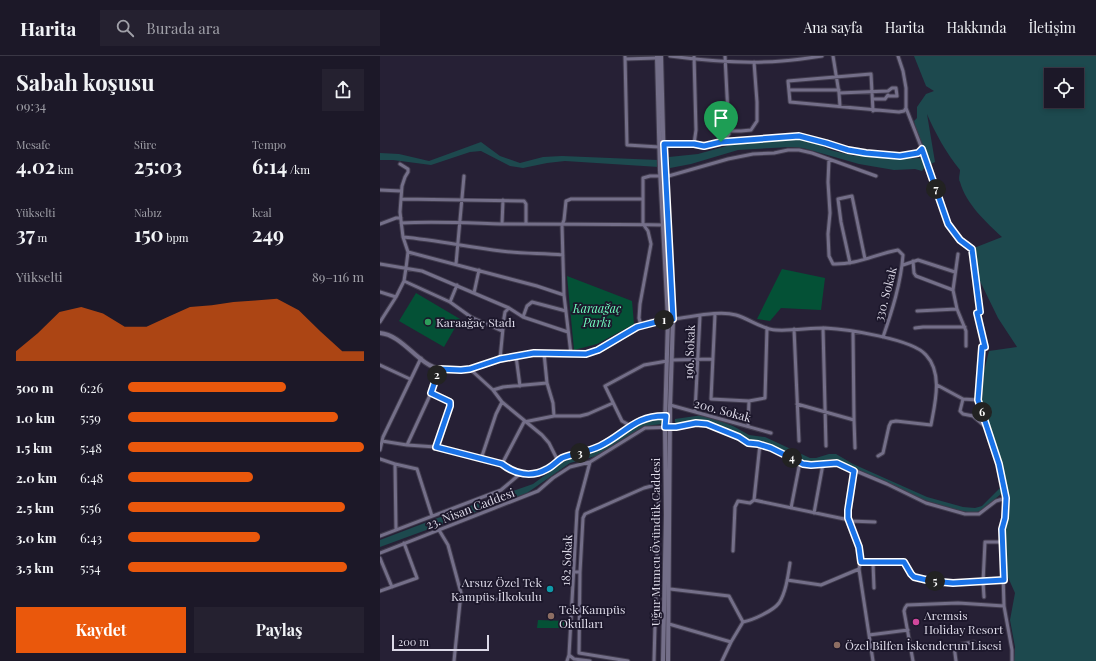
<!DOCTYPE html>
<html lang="tr">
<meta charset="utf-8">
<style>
:root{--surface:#1c1828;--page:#252130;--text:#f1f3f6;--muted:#a0a0a8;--line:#3a3745;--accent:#ea580c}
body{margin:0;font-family:"Playfair Display",serif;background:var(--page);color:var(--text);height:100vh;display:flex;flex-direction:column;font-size:15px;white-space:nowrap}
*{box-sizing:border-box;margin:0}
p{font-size:13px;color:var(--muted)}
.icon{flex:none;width:22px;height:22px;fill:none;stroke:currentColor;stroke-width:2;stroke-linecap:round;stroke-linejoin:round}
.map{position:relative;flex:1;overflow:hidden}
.side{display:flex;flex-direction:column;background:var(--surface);width:380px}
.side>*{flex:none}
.fabs{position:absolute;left:664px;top:12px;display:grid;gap:8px}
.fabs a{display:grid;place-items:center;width:40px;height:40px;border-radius:0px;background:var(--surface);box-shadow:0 2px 6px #0003,0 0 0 1px var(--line);font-size:20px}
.scale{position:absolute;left:12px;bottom:10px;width:97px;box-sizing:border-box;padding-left:4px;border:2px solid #dcd9e7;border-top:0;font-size:11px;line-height:14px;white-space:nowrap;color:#dcd9e7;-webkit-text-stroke:3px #1c172b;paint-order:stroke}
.pin{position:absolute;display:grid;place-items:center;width:34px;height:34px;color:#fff;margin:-41px -17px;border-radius:50% 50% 50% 0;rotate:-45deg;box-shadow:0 0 4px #0007}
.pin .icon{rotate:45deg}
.km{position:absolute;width:20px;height:20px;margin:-10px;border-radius:50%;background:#222;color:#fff;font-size:11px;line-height:20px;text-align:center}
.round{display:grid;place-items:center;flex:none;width:42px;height:42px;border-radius:0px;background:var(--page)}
.summary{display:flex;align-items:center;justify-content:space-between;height:68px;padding:0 16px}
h1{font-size:22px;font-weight:700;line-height:30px}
.stats{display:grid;grid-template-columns:repeat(3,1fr);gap:6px;height:68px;padding:4px 16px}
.stats div{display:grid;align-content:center}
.stats b{font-size:20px;font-weight:700}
.stats small{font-size:11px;font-weight:400}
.stats p{font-size:11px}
.chart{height:112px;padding:8px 16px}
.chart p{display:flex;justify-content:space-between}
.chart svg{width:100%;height:72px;margin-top:4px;fill:var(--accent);opacity:.7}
.action{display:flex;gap:8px;margin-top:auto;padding:8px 16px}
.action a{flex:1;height:46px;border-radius:0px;background:var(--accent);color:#fff;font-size:16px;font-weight:700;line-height:46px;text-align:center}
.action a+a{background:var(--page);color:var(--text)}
ul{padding:0 16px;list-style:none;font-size:13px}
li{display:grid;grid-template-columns:64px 48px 1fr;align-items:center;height:30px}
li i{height:10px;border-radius:5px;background:var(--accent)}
header{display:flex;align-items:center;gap:24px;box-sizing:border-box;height:56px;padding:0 20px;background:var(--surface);border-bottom:1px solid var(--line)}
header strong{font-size:19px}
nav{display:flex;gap:22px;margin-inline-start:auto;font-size:14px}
.search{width:280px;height:36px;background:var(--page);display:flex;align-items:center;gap:10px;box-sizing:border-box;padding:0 14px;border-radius:0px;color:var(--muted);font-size:15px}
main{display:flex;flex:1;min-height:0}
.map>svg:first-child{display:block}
.green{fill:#045136}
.water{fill:#1d494e;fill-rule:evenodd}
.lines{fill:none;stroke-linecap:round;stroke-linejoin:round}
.minor-casing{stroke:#403b4d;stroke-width:5}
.tertiary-casing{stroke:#403b4d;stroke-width:6}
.minor{stroke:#746f89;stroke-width:3}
.tertiary{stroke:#746f89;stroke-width:4}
.route-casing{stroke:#fff;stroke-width:8}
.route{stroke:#1a73e8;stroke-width:5}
.leisure-dot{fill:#2e9e5b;stroke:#1c172b;stroke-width:1.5}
.culture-dot{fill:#0f9aa8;stroke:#1c172b;stroke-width:1.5}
.education-dot{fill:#8d6e63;stroke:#1c172b;stroke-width:1.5}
.hotel-dot{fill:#d1479c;stroke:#1c172b;stroke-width:1.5}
.labels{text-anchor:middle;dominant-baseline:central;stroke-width:3.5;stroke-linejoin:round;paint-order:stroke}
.street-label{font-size:12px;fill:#dcd9e7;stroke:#1c172b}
.park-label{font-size:12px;font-style:italic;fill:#71fdbf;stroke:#1c172b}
.poi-label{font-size:12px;fill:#dcd9e7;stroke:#1c172b;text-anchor:start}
</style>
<header>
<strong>Harita</strong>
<div class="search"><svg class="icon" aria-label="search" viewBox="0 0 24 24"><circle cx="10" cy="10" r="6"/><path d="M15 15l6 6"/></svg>Burada ara</div>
<nav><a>Ana sayfa</a><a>Harita</a><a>Hakkında</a><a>İletişim</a></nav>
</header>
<main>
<section class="side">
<div class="summary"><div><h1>Sabah koşusu</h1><p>09:34</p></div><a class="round"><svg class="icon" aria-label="share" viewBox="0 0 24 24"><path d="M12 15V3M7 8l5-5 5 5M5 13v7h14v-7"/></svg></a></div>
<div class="stats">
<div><p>Mesafe</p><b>4.02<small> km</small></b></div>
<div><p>Süre</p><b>25:03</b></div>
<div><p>Tempo</p><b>6:14<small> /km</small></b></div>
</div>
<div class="stats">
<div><p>Yükselti</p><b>37<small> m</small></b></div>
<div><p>Nabız</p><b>150<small> bpm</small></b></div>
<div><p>kcal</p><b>249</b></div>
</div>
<div class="chart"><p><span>Yükselti</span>89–116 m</p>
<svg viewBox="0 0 160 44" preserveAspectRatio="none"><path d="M0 44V38L10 27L20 14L30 11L40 15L50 23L60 23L70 17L80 11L90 10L100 8L110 7L120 6L130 13L140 26L150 38L160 38V44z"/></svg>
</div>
<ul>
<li><b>500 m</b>6:26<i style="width:67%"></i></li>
<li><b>1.0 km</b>5:59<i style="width:89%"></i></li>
<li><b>1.5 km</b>5:48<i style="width:100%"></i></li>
<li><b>2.0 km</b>6:48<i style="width:53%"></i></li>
<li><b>2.5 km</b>5:56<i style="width:92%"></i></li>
<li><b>3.0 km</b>6:43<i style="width:56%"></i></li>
<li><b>3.5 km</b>5:54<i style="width:93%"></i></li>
</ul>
<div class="action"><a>Kaydet</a><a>Paylaş</a></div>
</section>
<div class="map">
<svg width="716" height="605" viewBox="0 0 716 605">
<rect width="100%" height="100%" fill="#262035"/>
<!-- green -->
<path class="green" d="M 402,213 L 445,222 L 441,254 L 401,252 L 390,265 L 377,263 Z
M 187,220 L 252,245 L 254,268 L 217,288 L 194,294 Z
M 36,237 L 80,263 L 64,291 L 19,265 Z
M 158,564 L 185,565 L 184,572 L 157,572 Z"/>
<!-- water -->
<path class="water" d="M 534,0 L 716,0 L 716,605 L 634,605 L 635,591 L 630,564 L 635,537 L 627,519 L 625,489 L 624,470 L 629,448 L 628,439 L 624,436 L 621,438 L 600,455 L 595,457 L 580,455 L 544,444 L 455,403 L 449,403 L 434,407 L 426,406 L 386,386 L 367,384 L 351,374 L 326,364 L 295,368 L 295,363 L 323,359 L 329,361 L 353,370 L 369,379 L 385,381 L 430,402 L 436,402 L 449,398 L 456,398 L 473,408 L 547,441 L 583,451 L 595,452 L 602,450 L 619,433 L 625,424 L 618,395 L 602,345 L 604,315 L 609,295 L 637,291 L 618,262 L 597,219 L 594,192 L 622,181 C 606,166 586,148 580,126 C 578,123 580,118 580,114 C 567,98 555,77 547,58 L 555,106 L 546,110 L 542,115 L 535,113 L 514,114 L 479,108 L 423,92 L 410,91 L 358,94 L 311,108 L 290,112 L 289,101 L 318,98 L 354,88 L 423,83 L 432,85 L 450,94 L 475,100 L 486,98 L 510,103 L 543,102 L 534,65 L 537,62 L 537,51 L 546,38 L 554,35 L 546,30 ZM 671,19 L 697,19 L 697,45 L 671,45 Z
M 101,86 L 120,100 L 140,107 L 163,101 L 182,100 L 278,104 L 279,111 L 185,105 L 167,107 L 143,112 L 130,110 L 101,95 L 90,96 L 51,109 L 13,104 L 0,104 L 0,97 L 19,98 L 49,105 Z
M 284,361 L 283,368 L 273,369 L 259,373 L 216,400 L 190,407 L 147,437 L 0,491 L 0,484 L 76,455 L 153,428 L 183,406 L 195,401 L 214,395 L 263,365 Z"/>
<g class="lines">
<defs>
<path id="minor" d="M 245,0 L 247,89 L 279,91
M 290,0 C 327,5 365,8 402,5 C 415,4 429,2 442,0
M 314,0 L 316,74 L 314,88
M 453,0 L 459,37 L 460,50
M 518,0 L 523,15 L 526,32 L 526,52 L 542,93 L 569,168 L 580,184 L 592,193 L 600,256 L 597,257 L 605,291 L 602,291 L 598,344 L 619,408 L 626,442 L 622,486 L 624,550 L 632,594 L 632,605
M 245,3 L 277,2
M 409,34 L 459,34
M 459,37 L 508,35 L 512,32 L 516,32 L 517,40 L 508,40
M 493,43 L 505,43 L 508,39
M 493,55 L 491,18 L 408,25 L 410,46 L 519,56 L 524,55 L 526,52
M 349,75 L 361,75 L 371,74 L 377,65 L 377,46 L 374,6
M 341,86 L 419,80 L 446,87 L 468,94 L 486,97 L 520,100 L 537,97 L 542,93
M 284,88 C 293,88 302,88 312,88 C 325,88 340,93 349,78 L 345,0
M 449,103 L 448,126 L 450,157 L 448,178 L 449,200 L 453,208 C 476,209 496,198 518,194 L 523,199 C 521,227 512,255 503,281
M 285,121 L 348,103 L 373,98 L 394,97 L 408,94 L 419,94 L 432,97 L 496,120
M 0,134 L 21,135
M 22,143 L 144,145 L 146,148 L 146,167
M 21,167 C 55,165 88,167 121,168 C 175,168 229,168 283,169
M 0,168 L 16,162 L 21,162
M 122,168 L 123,144
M 23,181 C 56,184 88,191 121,195 C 142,198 162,197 183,199
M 28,196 L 157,230 L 184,239
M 578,198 L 573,234 L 577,253 L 586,275 L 586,290
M 533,205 L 534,217 L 536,220 L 573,234
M 470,207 L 461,166 L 458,143 L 472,140 L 485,203
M 0,208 L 42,215 L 129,252 L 143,261 L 188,276
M 76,208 L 84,120
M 523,209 L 538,204 L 575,216
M 24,225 L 70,246 L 91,261 L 122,275
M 0,236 L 16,241
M 94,237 L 99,214
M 70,246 L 77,229
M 537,255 L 577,253
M 335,258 L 331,343 L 369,345 L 385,342 L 387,272
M 143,261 L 147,250 L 152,246 L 186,255
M 293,263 C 312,261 339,254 356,259 C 370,263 381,273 396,274 C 412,275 429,272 445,272 C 466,273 533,283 546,299 C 563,317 555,347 551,369 L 516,365 L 511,366 L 509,370 L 503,397 L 498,400
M 0,266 L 16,241 L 24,225 L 26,212 L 28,196 L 23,181 L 20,156 L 22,130 L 25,121 L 28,116 L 28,113 L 20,108
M 261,269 L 259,262 L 260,248 L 271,188 L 268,175 L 263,168 L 263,122 L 270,120 L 280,120
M 443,272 L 446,390
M 535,272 L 543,271 L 585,271
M 414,273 L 419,385
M 473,276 L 474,364 L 475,392
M 164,297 L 167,327 L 173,347 L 174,360
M 191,298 L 184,239 L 182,169 L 184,164 L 186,145 L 191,143 L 263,143
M 136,300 L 140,330
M 120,303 L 124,262 L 125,256 L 129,252
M 292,304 L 333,303
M 0,309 L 30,323
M 90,313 L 113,334 L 122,346 L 162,379 L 169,387 L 178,405
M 557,329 L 583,343 L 598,344
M 113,334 L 123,331 L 167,327
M 51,337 L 70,346 L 70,350 L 56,391
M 583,343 L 580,355 L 583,358 L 593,360 L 607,372
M 417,348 L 474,364
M 290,349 L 391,377
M 315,356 L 320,260
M 251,370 L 242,365 L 225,330 L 264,309 L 287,305
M 368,370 L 369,345
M 2,385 L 27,389 L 56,391 L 122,408 C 135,418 152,422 168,413 C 173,410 177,405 183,402 C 195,397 209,396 221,390 C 247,377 254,359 287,360
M 27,389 L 51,337 L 59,313
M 0,394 L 3,381 L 41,302
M 0,403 L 15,408 L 16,473
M 101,403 L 116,358 L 122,346
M 15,408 L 37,413 L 52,460
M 122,408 L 144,366 L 174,360 L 200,360 L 208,358 L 233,347
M 474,415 C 472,428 465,449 468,461 C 472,479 484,493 479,513 L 493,605
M 374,444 L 380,388
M 411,452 L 420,406
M 434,457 L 443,408
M 470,465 L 495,466
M 59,474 L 68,489 L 81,537 L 74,605
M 0,480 L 121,434 L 140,418
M 353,495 L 355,451 L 358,445 L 370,447 L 374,444 L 469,464
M 0,497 L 158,435 L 173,422 L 190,411 L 210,406 L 265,372 L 296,371 L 316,367 L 327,368 L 359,381 L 368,387 L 378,388 L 391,392 L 423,407 L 431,409 L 457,407 L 507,428 L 546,447 L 585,458 L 599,458 L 616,445 L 626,442
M 0,502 L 12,531
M 481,506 L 524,506 L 531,518 L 534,521 L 551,525 L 573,527 L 624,524
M 493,507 L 494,532
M 195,516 L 200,516 L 203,462 L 205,458 L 264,432 L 279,428 L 274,605
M 200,516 L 199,597 L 248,605
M 407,524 L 441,529 L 479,513
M 290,533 L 349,540 L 363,566
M 0,535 L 37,522 L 24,487
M 604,541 L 603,526 L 605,486 L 622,486
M 80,544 L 153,543
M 289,568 L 351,586 L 363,566 C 373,564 393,555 399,547 C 406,536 408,520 410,507
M 489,579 L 528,574
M 574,590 L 576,605
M 551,593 L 594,586
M 189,599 L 194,603 L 210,605
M 187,605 L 189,599 L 197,455 L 210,406
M 342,605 L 351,586
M 533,605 L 524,555 L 525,552 L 527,549 L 578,547 L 624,550"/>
<path id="tertiary" d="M 277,0 L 280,114 L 288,263 L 285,368 L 286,459 L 283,605
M 281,0 L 284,113 L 293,263 L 290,351 L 288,605
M 0,277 C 23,279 38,309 60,313 C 66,314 74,314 81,314 C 101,313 120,302 140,299 C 165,295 191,303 216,295 C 230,290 243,280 255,272 C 264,266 280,263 291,263"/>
</defs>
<!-- minor casing -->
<use href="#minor" class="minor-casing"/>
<!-- tertiary casing -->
<use href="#tertiary" class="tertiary-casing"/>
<!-- minor -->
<use href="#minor" class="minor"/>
<!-- tertiary -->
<use href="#tertiary" class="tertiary"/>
</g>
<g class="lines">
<defs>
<path id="route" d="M 419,80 L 446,87 L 468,94 L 486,97 L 520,100 L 538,97 L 542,93 L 568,168 L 580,184 L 592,193 L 600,256 L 597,257 L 605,291 L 602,291 L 598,344 L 619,408 L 626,442 L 625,462 L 622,473 L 624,524 L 573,527 L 551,525 L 534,521 L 531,518 L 524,506 L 481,506 L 479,491 L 468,462 L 468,454 L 474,415 L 457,407 L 431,409 L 423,408 L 391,392 L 378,388 L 368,387 L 359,381 L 327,368 L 316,367 L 296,371 L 285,371 L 286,360 C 255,359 245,378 220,390 C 208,396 194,397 182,402 C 177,405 173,410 167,413 C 151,422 135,418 122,408 L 56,391 L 70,350 L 70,346 L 51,337 L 59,313 L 81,314 L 90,313 L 120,303 L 154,297 L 206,298 L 218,294 L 257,271 L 288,263 L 293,263 L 284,88 L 314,88 L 324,90 L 341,86 Z"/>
</defs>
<!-- route casing -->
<use href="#route" class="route-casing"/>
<!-- route -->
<use href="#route" class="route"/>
</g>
<!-- markers -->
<circle class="leisure-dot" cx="48" cy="266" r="4"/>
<circle class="culture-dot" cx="170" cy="533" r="4"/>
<g class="education-dot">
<circle cx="171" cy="560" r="4"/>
<circle cx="457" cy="589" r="4"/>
</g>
<circle class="hotel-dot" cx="536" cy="566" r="4"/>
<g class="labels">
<!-- street labels -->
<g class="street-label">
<text transform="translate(505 238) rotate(-75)">330. Sokak</text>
<text transform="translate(309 296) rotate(-88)">196. Sokak</text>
<text transform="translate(343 354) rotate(15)">200. Sokak</text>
<text transform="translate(90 452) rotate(-21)">23. Nisan Caddesi</text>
<text transform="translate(275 486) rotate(-90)">Uğur Mumcu Övündük Caddesi</text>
<text transform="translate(186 504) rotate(-87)">182 Sokak</text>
</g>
<!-- park labels -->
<g class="park-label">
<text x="217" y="252">Karaağaç<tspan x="217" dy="14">Parkı</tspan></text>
</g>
<!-- poi labels -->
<g class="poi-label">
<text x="56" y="266">Karaağaç Stadı</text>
<text x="162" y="526" text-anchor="end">Arsuz Özel Tek<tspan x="162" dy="14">Kampüs İlkokulu</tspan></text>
<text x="179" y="553">Tek Kampüs<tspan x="179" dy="14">Okulları</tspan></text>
<text x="544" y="559">Aremsis<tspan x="544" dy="14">Holiday Resort</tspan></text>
<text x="465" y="589">Özel Bilfen İskenderun Lisesi</text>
</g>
</g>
</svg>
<div class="fabs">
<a><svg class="icon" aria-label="locate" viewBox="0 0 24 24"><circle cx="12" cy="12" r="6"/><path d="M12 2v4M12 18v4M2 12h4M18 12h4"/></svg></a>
</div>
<div class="scale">200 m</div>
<div class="pin" style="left:341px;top:86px;background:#1e9e55"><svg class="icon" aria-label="arrive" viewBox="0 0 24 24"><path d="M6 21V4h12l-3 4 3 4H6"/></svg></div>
<b class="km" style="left:284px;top:264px">1</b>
<b class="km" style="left:57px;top:319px">2</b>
<b class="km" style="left:200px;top:397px">3</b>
<b class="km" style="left:412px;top:402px">4</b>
<b class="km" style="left:555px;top:525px">5</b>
<b class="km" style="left:602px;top:356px">6</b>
<b class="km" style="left:556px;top:133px">7</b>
</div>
</main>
